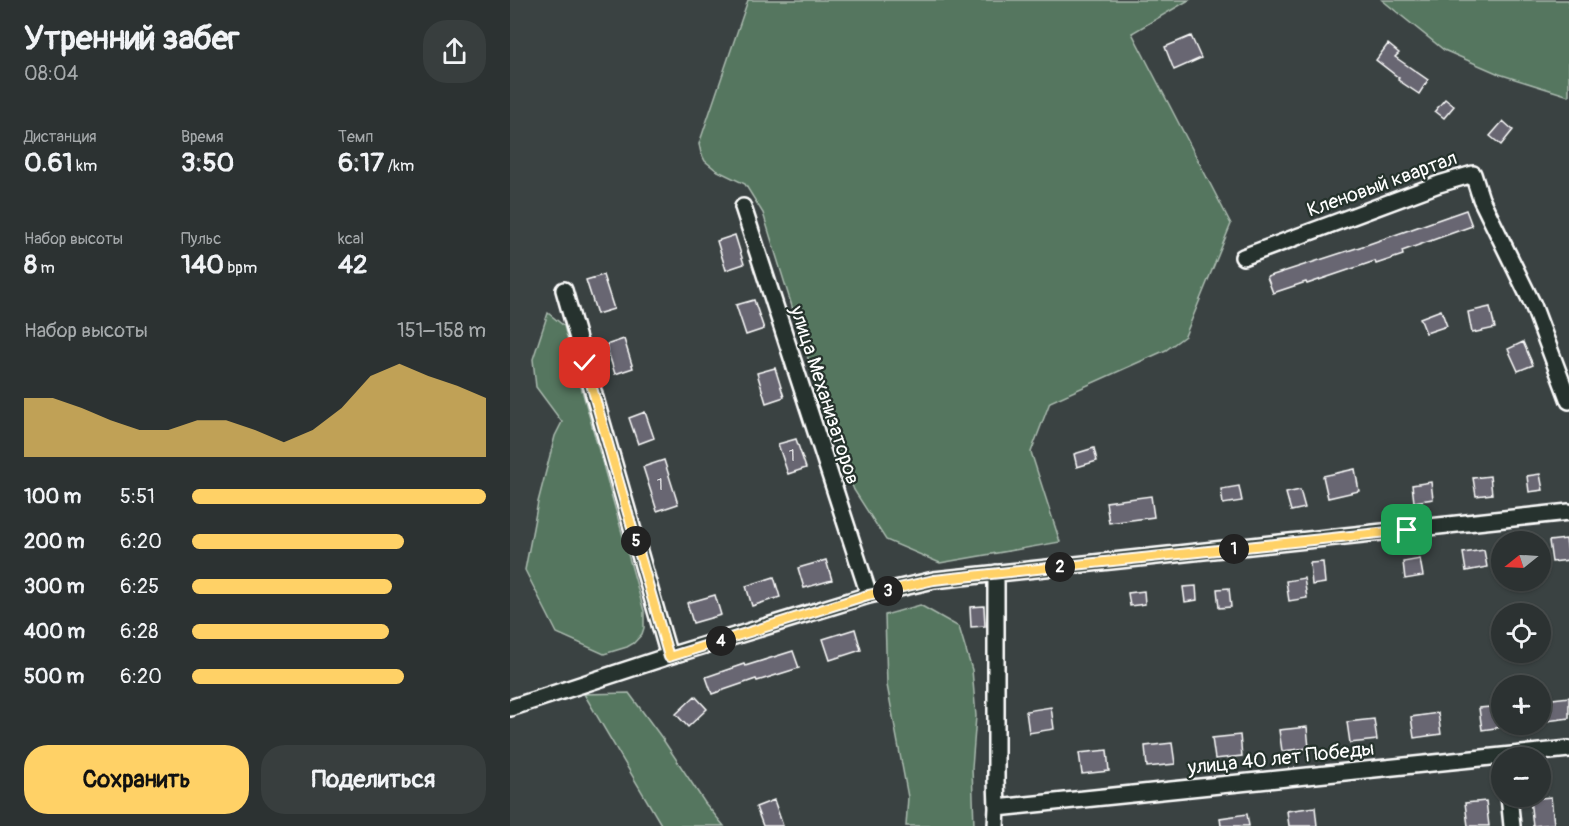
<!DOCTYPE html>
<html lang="ru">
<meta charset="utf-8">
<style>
:root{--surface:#2c3232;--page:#383e3e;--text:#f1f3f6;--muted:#a6aaac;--line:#484d4d;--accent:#ffd166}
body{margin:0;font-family:Pangolin,sans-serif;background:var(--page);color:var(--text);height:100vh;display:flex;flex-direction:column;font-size:22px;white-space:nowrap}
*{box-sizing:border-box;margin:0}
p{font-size:20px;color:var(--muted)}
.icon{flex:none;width:33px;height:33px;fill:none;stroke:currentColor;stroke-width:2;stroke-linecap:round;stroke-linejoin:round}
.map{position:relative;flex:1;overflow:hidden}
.drawer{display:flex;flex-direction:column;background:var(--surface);width:510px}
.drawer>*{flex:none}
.needle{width:39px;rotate:252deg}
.buttons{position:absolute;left:981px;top:531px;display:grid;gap:12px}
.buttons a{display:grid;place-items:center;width:60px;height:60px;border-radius:50%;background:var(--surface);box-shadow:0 2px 4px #0004,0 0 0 2px var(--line);font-size:30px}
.pin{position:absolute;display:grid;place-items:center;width:51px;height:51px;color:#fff;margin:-26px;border-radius:12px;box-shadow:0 3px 9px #0006}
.km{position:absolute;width:30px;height:30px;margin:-15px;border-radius:50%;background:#222;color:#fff;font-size:16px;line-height:30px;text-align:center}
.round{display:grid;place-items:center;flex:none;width:63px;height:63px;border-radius:24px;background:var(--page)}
.headline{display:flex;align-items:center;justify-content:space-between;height:102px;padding:0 24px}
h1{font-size:33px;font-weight:800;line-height:45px}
.stats{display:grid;grid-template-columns:repeat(3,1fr);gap:9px;height:102px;padding:6px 24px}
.stats div{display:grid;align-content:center}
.stats b{font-size:26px;font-weight:800}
.stats small{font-size:16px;font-weight:400}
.stats p{font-size:16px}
.chart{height:168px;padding:12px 24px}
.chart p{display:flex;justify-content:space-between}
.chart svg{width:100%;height:108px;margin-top:6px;fill:var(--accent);opacity:.7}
.action{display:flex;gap:12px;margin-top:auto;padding:12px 24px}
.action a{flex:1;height:69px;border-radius:24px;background:var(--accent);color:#111;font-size:24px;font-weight:800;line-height:69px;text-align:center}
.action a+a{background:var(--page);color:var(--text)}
ul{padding:0 24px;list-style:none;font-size:20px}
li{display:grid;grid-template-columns:96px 72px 1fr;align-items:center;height:45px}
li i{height:15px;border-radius:8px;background:var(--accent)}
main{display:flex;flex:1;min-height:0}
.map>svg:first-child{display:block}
.green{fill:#55765f;stroke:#aabaaf;stroke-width:1.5}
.building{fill:#686672;stroke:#fff;stroke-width:1.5}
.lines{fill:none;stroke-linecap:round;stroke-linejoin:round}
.minor-casing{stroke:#fff;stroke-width:20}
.minor{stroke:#26332d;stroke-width:15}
.route-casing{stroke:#fff;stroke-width:12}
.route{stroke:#ffd166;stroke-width:8}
.labels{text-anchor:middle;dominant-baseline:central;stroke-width:4.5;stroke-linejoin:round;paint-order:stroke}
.number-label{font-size:16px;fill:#d9d9dc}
.street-label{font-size:20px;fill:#fff;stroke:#26332d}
</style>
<main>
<section class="drawer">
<div class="headline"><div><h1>Утренний забег</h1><p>08:04</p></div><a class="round"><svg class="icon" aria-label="share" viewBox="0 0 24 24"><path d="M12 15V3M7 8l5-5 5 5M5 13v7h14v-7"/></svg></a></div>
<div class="stats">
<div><p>Дистанция</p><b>0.61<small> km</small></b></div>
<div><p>Время</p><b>3:50</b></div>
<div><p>Темп</p><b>6:17<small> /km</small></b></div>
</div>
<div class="stats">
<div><p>Набор высоты</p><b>8<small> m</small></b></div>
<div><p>Пульс</p><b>140<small> bpm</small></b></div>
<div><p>kcal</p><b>42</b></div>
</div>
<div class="chart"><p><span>Набор высоты</span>151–158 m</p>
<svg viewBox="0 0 160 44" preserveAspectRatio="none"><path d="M0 44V20L10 20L20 24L30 29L40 33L50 33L60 29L70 29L80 33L90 38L100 33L110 24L120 11L130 6L140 11L150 15L160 20V44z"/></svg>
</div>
<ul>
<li><b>100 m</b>5:51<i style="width:100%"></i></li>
<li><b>200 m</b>6:20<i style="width:72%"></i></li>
<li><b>300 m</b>6:25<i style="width:68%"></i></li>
<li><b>400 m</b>6:28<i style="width:67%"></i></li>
<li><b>500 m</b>6:20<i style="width:72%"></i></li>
</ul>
<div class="action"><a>Сохранить</a><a>Поделиться</a></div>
</section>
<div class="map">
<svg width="1059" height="826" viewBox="0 0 1059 826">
<rect width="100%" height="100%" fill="#3a4242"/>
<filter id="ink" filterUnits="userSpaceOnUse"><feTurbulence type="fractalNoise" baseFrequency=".0167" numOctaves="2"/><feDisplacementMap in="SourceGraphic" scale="12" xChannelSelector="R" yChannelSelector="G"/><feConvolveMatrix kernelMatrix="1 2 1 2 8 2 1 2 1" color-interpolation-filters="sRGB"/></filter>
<g filter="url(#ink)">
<!-- green -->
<path class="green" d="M 238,0 L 679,0 L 622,33 L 721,224 L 675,336 L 656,350 L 540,402 L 521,452 L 550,542 L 430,563 L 376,540 L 344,490 L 320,429 L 253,213 L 235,184 L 206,170 L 195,161 L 191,153 L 189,144 Z
M 872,0 L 1059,0 L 1059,96 L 989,74 L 934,50 Z
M 38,313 L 54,326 L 134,611 L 134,628 L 132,634 L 124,643 L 117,647 L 94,654 L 47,633 L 15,570 L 28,502 L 45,436 L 52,422 L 26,387 L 23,359 Z
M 410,605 L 449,627 L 462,670 L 466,716 L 462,768 L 464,826 L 396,826 L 398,797 L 377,685 L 375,615 Z
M 119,693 L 152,738 L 195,803 L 214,826 L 152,826 L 74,694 Z"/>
<!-- building -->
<path class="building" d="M 681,36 L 691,58 L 664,70 L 655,47 Z
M 878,44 L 889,53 L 885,57 L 918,80 L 909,94 L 888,80 L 889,78 L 866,60 Z
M 935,99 L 944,106 L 934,118 L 925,111 Z
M 993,121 L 1003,130 L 991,145 L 980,136 Z
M 956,210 L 962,226 L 892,251 L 893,255 L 866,264 L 865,261 L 797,284 L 796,282 L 763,293 L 757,277 L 859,244 Z
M 225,235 L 234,264 L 216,270 L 207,241 Z
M 93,275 L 104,309 L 87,314 L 76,280 Z
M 244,300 L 254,329 L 236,335 L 226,305 Z
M 980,307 L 985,328 L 962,333 L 958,312 Z
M 931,310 L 937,326 L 916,333 L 910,318 Z
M 114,339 L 123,368 L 105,374 L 96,345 Z
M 1013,342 L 1023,365 L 1008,371 L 998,349 Z
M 265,368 L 274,397 L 256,403 L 247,373 Z
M 135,412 L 144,438 L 128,444 L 119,418 Z
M 286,439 L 296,468 L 278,474 L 268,444 Z
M 584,448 L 587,461 L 567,467 L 564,454 Z
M 154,460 L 168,504 L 147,511 L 133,467 Z
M 845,469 L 849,491 L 818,498 L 813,476 Z
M 1030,474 L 1033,490 L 1019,492 L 1017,476 Z
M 980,476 L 982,494 L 966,496 L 963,478 Z
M 921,482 L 923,499 L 904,502 L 902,485 Z
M 729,486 L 732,501 L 713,504 L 711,489 Z
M 790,490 L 795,508 L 781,511 L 776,493 Z
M 641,496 L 644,517 L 599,523 L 596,502 Z
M 1056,539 L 1059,560 L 1042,562 L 1039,541 Z
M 974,550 L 977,567 L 956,571 L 953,553 Z
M 910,559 L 913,576 L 895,579 L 893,562 Z
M 316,560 L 322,580 L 294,588 L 288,568 Z
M 813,562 L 815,583 L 802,585 L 800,563 Z
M 264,577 L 270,597 L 242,606 L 236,586 Z
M 794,578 L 797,598 L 779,601 L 776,581 Z
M 686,586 L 687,600 L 675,602 L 673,587 Z
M 719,588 L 721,607 L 709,608 L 707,589 Z
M 634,591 L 635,604 L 620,606 L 618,593 Z
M 205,595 L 211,615 L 183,623 L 177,603 Z
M 474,606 L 475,626 L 461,627 L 460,607 Z
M 345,629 L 351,650 L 320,660 L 313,639 Z
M 283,651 L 289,668 L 247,681 L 246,679 L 202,694 L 196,677 L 234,664 L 235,666 Z
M 185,696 L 197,709 L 178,727 L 166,714 Z
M 1059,697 L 1059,718 L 1037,721 L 1034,700 Z
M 992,706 L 992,727 L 972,730 L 969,708 Z
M 541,707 L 544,729 L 519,733 L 516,711 Z
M 928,713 L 931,734 L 904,738 L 901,717 Z
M 864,719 L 867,740 L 840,743 L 837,722 Z
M 797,727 L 799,748 L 772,751 L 769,730 Z
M 730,735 L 732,756 L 705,759 L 702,738 Z
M 662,743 L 665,764 L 637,767 L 635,746 Z
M 597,750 L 599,771 L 572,774 L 569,753 Z
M 1041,797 L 1044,824 L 1023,826 L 1020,799 Z
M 264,800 L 273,826 L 253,826 L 246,807 Z
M 976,801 L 979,826 L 958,826 L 955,803 Z
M 805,807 L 807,826 L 779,826 L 777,811 Z
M 737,814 L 739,826 L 711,826 L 710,818 Z"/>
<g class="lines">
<defs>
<path id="minor" d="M 233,207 L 359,595
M 733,257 L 929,184 L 963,174 L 971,199 L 1023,305 L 1059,401
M 54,290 L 159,656
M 0,708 L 159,656 L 359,595 L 424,580 L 1059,512
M 999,796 L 1002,826
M 487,808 L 1059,749
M 486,826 L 487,808 L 486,780 L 486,573"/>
</defs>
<!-- minor casing -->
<use href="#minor" class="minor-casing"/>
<!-- minor -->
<use href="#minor" class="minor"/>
</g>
</g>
<g class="lines" filter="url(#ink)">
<defs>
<path id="route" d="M 75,363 L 159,657 L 358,595 L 424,580 L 897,530"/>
</defs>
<!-- route casing -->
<use href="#route" class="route-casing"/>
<!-- route -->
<use href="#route" class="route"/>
</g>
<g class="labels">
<!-- number labels -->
<g class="number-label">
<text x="282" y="456">1</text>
<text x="150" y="485">1</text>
</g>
<!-- street labels -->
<g class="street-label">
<text transform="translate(872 184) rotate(-20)">Кленовый квартал</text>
<text transform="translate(315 395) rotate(72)">улица Механизаторов</text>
<text transform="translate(771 758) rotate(-6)">улица 40 лет Победы</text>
</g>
</g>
</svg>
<div class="buttons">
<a><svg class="needle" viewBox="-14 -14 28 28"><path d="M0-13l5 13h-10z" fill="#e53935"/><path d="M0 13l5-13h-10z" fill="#a6aaac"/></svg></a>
<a><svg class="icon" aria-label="locate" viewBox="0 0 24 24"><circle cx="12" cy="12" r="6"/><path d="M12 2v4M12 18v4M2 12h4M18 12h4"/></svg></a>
<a>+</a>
<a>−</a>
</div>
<div class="pin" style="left:897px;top:530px;background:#1e9e55"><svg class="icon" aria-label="arrive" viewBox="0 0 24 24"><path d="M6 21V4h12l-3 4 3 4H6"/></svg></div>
<div class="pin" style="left:75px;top:363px;background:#d93025"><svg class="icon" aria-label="check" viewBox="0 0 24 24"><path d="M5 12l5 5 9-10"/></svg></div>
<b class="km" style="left:724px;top:549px">1</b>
<b class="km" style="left:550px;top:567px">2</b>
<b class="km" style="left:378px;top:591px">3</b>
<b class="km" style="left:211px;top:641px">4</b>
<b class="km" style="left:126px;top:541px">5</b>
</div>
</main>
